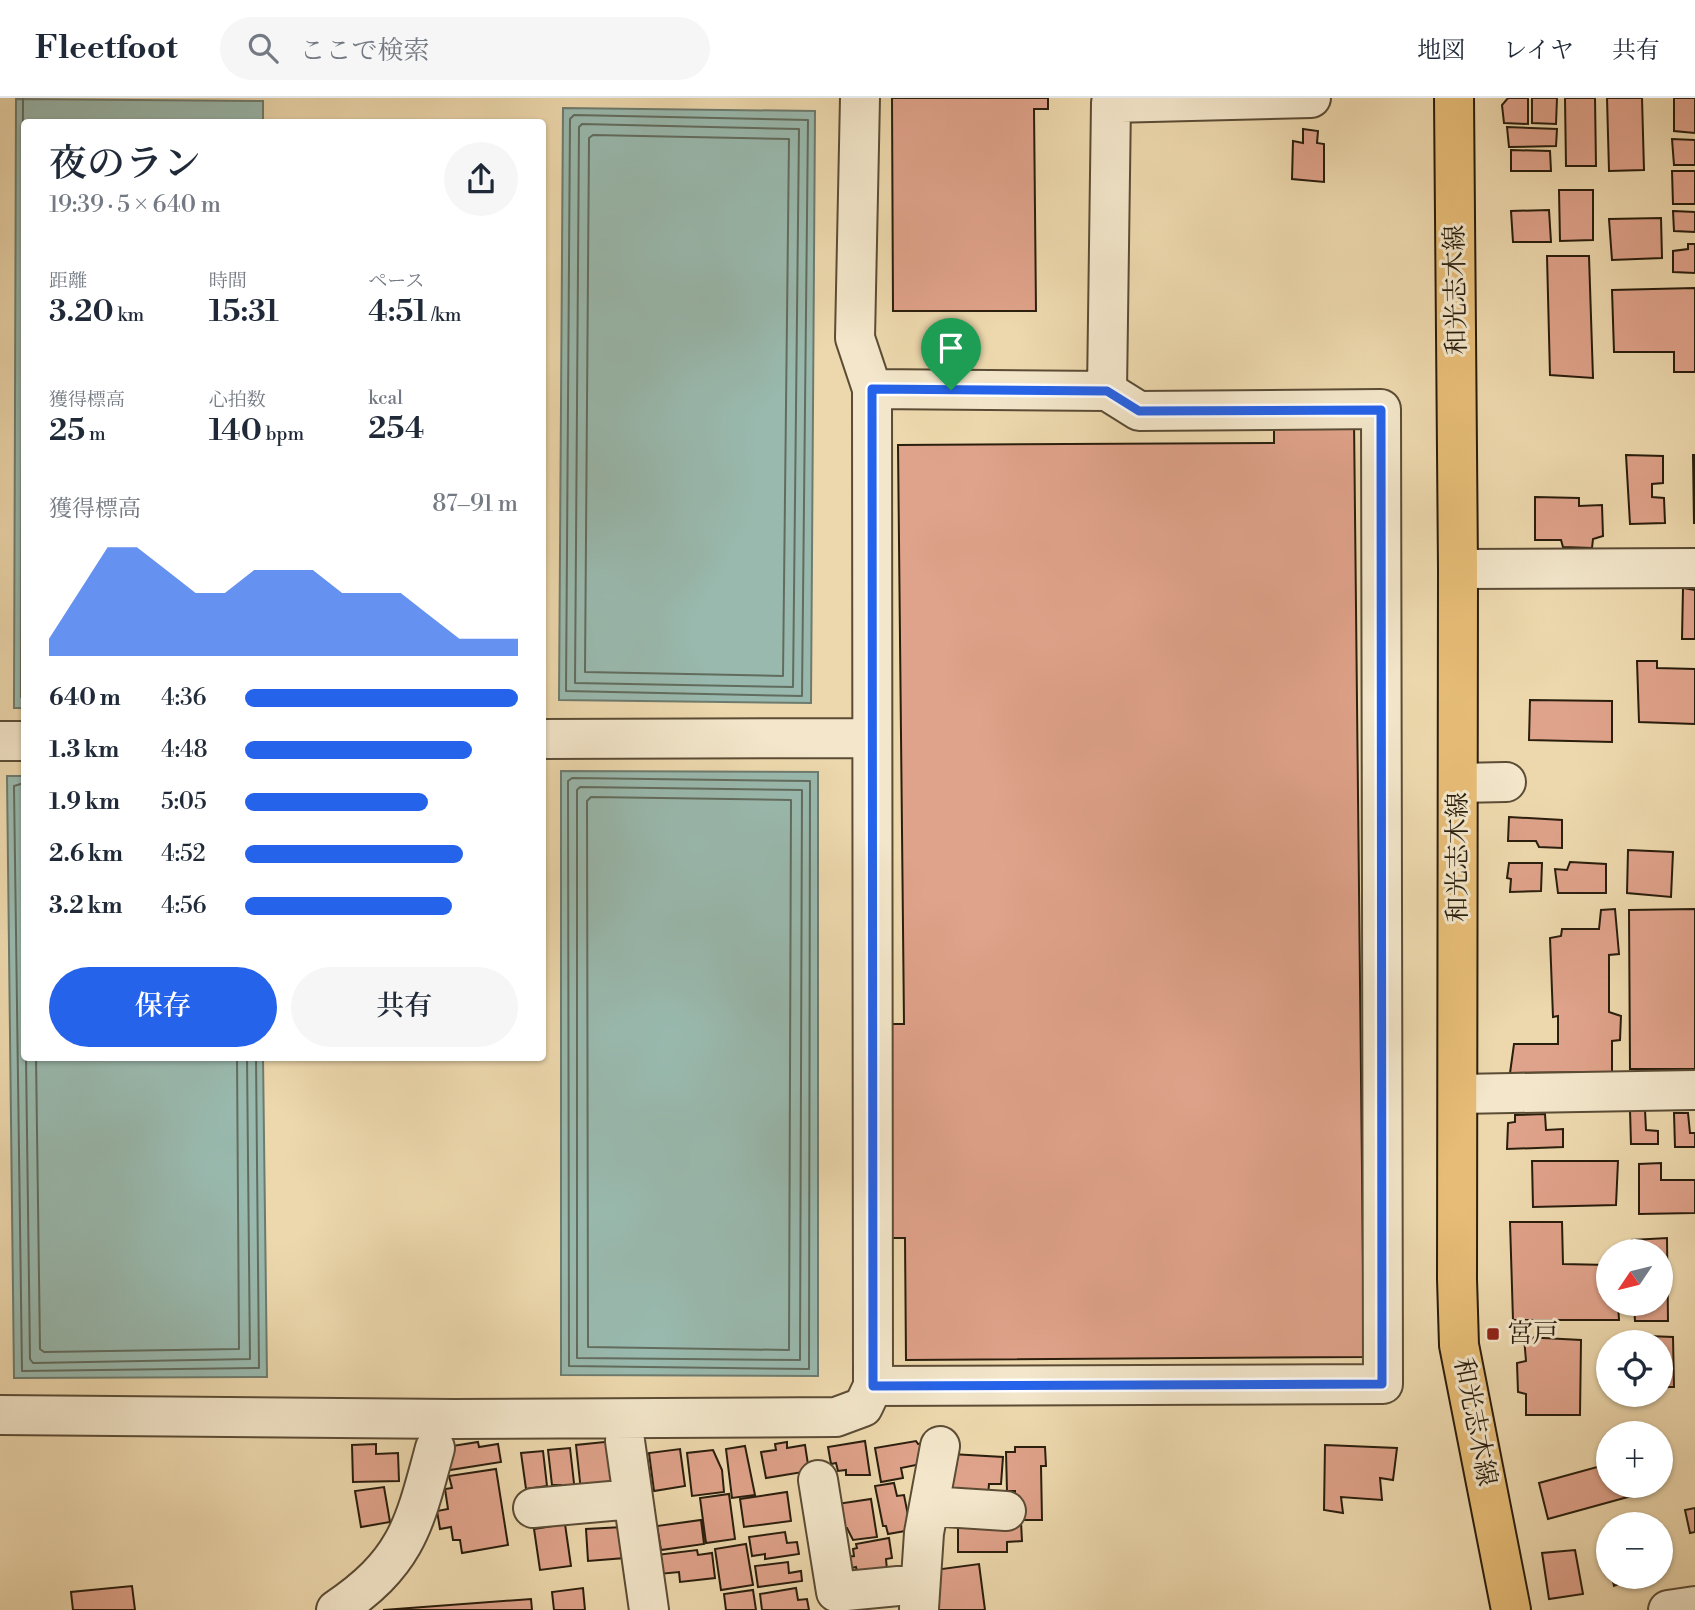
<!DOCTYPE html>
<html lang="ja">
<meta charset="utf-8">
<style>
:root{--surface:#fff;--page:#f6f6f7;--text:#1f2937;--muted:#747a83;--line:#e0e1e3;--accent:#2563eb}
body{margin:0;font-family:"Libre Bodoni","Noto Serif JP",serif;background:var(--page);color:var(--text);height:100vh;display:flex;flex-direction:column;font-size:26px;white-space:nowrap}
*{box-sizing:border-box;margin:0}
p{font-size:23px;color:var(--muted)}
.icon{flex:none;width:38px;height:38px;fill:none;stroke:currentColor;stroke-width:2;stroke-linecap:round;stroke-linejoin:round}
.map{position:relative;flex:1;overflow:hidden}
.panel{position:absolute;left:21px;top:21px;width:525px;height:942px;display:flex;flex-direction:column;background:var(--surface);border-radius:7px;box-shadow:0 2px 5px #0004}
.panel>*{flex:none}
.needle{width:46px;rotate:235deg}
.controls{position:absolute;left:1596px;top:1141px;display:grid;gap:14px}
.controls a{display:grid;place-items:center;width:77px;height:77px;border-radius:50%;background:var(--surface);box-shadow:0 2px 5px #0004;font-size:35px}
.pin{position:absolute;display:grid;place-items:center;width:60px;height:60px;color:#fff;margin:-72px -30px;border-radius:50% 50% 50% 0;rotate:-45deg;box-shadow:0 0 7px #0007}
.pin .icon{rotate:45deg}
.round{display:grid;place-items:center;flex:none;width:74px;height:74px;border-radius:37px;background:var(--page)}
.summary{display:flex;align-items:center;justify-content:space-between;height:119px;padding:0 28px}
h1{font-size:38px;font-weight:600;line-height:52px}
.stats{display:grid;grid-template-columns:repeat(3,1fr);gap:10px;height:119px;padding:7px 28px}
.stats div{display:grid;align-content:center}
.stats b{font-size:30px;font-weight:600}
.stats small{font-size:19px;font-weight:400}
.stats p{font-size:19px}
.chart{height:196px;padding:14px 28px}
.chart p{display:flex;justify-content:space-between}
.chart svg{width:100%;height:126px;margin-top:7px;fill:var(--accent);opacity:.7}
.primary-button{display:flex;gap:14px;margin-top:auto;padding:14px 28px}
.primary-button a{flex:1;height:80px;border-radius:42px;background:var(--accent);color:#fff;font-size:28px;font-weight:600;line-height:80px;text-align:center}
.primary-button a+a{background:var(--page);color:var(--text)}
ul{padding:0 28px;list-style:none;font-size:23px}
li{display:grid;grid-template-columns:112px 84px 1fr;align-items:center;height:52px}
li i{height:18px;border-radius:9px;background:var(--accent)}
header{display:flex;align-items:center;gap:42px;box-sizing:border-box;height:98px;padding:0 35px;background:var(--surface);border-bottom:2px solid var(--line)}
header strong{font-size:33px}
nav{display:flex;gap:38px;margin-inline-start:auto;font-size:24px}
.search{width:490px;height:63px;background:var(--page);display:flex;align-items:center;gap:18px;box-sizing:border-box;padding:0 24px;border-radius:38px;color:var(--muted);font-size:26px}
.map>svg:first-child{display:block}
.water{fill:#99b9ae;stroke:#6d7b6e;stroke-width:2}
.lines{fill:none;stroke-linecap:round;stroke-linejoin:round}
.shore{stroke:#626c5e;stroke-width:2}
.building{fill:#dfa28a;stroke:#2a1e0d;stroke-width:2}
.minor-casing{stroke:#5b4c35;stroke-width:42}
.major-casing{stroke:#2a1e0d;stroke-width:42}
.minor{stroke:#f3e6ca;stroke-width:38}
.major{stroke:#e6bc76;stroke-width:38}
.route-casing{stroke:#fff;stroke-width:14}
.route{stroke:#2563eb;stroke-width:9}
.poi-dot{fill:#8f2418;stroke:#f3e6ca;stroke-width:2.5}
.labels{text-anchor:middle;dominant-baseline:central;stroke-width:6;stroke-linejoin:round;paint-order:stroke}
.street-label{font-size:26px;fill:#2a1e0d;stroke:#f3e6ca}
.poi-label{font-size:26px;fill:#2a1e0d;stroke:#f3e6ca;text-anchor:start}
</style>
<header>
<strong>Fleetfoot</strong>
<div class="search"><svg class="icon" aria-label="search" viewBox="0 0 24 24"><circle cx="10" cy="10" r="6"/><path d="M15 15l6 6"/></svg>ここで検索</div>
<nav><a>地図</a><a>レイヤ</a><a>共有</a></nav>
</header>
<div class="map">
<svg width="1695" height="1512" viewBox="0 0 1695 1512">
<rect width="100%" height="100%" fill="#edd8ad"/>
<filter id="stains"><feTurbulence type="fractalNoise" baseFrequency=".00286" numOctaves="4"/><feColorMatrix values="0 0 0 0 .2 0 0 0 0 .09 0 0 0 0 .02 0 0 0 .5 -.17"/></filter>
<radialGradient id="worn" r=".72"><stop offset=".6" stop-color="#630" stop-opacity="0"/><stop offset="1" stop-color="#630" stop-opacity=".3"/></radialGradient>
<!-- water -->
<path class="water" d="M 16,1 L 263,3 L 263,24 L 24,24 L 24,610 L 14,610 Z
M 563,10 L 815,13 L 811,605 L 559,602 Z
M 561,673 L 818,674 L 818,1278 L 561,1277 Z
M 7,678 L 24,678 L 24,959 L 263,959 L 267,1279 L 14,1280 Z"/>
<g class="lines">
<!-- shore -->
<path class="shore" d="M 23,0 L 21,599 L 24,603
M 574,17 L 808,22 L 802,598 L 566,593 L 570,21 Z
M 582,26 L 799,31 L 793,589 L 575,585 L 579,29 Z
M 593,37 L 789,41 L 783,578 L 585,574 L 589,40 Z
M 572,680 L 810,683 L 809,1271 L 569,1268 L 568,683 Z
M 24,685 L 14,688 L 22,1273 L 259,1270 L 256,959
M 580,689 L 802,692 L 800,1262 L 577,1260 L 577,692 Z
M 24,694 L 24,852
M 591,699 L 791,702 L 789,1252 L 588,1249 L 587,703 Z
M 26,959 L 30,1261 L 33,1265 L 250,1261 L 247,959
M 36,959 L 40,1251 L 44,1254 L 239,1251 L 237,959"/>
</g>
<!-- building -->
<path class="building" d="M 892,0 L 1048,0 L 1048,11 L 1034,11 L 1036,213 L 893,213 Z
M 1508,0 L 1528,0 L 1528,26 L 1504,25 L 1502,7 Z
M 1532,0 L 1557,0 L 1556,26 L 1532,25 Z
M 1565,0 L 1595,0 L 1596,68 L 1566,68 Z
M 1607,0 L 1642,0 L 1644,72 L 1609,73 Z
M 1674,0 L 1695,0 L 1695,35 L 1674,33 Z
M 1507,29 L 1557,31 L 1556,48 L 1509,49 Z
M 1303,31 L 1318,33 L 1317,45 L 1324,46 L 1324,84 L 1292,81 L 1293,43 L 1303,45 Z
M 1672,41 L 1695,42 L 1695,67 L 1674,67 Z
M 1511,52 L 1550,53 L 1551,73 L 1511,73 Z
M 1672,73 L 1695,73 L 1695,106 L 1673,106 Z
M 1559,92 L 1593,92 L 1593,142 L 1560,143 Z
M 1549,112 L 1551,144 L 1513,144 L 1511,113 Z
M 1673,113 L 1695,114 L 1695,134 L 1674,133 Z
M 1661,120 L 1662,160 L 1612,162 L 1609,121 Z
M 1688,146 L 1695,146 L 1695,175 L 1673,174 L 1673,153 L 1688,151 Z
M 1547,158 L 1589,158 L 1593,280 L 1550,277 Z
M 1695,190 L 1695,274 L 1674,274 L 1674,254 L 1614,254 L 1612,192 Z
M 1274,322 L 1354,322 L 1364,1259 L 906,1262 L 905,1140 L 880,1140 L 878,926 L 904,926 L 898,347 L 1274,345 Z
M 1626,357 L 1663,358 L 1663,385 L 1652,386 L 1652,399 L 1664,400 L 1665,425 L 1630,426 Z
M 1693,357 L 1695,357 L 1694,426 Z
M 1535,399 L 1579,400 L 1579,408 L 1602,407 L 1603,438 L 1593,441 L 1592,450 L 1563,449 L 1561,442 L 1535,442 Z
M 1683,490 L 1695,492 L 1695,541 L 1682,541 Z
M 1637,563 L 1657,563 L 1657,570 L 1695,571 L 1695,626 L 1639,624 Z
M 1530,602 L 1612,603 L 1612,644 L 1529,642 Z
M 1509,719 L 1562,722 L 1562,750 L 1539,749 L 1536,743 L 1508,743 Z
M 1628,752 L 1673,754 L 1671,799 L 1627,795 Z
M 1570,764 L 1606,766 L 1606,795 L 1558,795 L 1555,771 L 1567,772 Z
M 1509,765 L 1542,765 L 1541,793 L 1510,794 L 1511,781 L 1507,780 Z
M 1615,811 L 1619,856 L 1609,857 L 1609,914 L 1621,918 L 1620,942 L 1612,943 L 1612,974 L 1510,975 L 1514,946 L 1558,946 L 1558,918 L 1553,919 L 1550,840 L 1561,838 L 1562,831 L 1599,831 L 1601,812 Z
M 1695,811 L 1695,971 L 1630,971 L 1629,812 Z
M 1630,1012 L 1645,1012 L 1646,1032 L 1658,1033 L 1658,1046 L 1631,1046 Z
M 1674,1015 L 1688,1015 L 1690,1035 L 1695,1035 L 1695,1049 L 1675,1049 Z
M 1545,1016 L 1546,1032 L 1563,1031 L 1563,1049 L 1507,1051 L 1508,1025 L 1515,1024 L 1515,1017 Z
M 1532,1063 L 1618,1063 L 1616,1107 L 1533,1109 Z
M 1661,1065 L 1661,1082 L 1695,1082 L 1695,1115 L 1639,1116 L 1639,1066 Z
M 1510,1124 L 1562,1124 L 1563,1166 L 1608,1167 L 1608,1206 L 1618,1206 L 1619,1222 L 1513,1222 Z
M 1667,1140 L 1668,1223 L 1635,1223 L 1634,1206 L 1661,1206 L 1661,1153 L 1633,1153 L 1632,1142 Z
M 1622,1237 L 1673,1239 L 1674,1289 L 1661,1289 L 1661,1244 L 1622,1244 Z
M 1524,1239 L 1581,1242 L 1580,1317 L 1526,1317 L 1526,1296 L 1518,1294 L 1517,1265 L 1526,1263 Z
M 614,1343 L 619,1389 L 581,1393 L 576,1347 Z
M 865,1343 L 870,1377 L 846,1377 L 846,1372 L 838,1373 L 836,1365 L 831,1366 L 828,1349 Z
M 916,1343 L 918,1346 L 924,1345 L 921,1366 L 901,1370 L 903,1380 L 881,1384 L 875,1350 Z
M 478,1344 L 479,1349 L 498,1346 L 501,1364 L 450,1372 L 446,1349 Z
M 787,1344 L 787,1350 L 805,1347 L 809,1373 L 766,1380 L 761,1354 L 776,1352 L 775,1346 Z
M 376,1346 L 376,1356 L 398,1355 L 399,1383 L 353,1384 L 352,1347 Z
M 1325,1347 L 1397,1350 L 1393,1382 L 1380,1380 L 1382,1402 L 1341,1399 L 1343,1415 L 1324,1412 Z
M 745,1348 L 755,1397 L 732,1400 L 726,1351 Z
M 1015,1349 L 1045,1349 L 1046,1368 L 1041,1368 L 1042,1422 L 1016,1422 L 1015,1393 L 1007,1393 L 1006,1354 L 1015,1354 Z
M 570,1350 L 575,1394 L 562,1395 L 561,1387 L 552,1387 L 548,1352 Z
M 680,1351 L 685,1388 L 654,1393 L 649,1355 Z
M 713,1352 L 722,1372 L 724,1394 L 692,1398 L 687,1355 Z
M 543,1353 L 547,1388 L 526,1391 L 521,1355 Z
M 951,1356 L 1003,1359 L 1001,1386 L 989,1386 L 988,1398 L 949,1396 Z
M 1608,1366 L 1608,1388 L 1644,1388 L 1646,1394 L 1548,1421 L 1539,1385 Z
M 496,1371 L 508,1447 L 462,1455 L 460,1442 L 453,1442 L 451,1429 L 440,1431 L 437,1413 L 448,1411 L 445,1391 L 452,1390 L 449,1378 Z
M 894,1385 L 897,1398 L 904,1397 L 911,1432 L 888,1436 L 886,1428 L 883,1428 L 875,1388 Z
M 384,1389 L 390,1424 L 361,1429 L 355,1393 Z
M 787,1394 L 791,1423 L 744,1429 L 740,1401 Z
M 729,1396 L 735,1441 L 706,1445 L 700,1400 Z
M 871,1401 L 877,1439 L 853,1442 L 847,1430 L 840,1431 L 837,1406 Z
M 1695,1410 L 1695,1434 L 1690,1435 L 1685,1412 Z
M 701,1422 L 704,1446 L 661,1452 L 657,1428 Z
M 1021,1424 L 1022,1443 L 1007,1444 L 1007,1454 L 958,1454 L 958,1425 Z
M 565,1426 L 571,1468 L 540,1472 L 534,1431 Z
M 623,1429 L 625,1460 L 588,1463 L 586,1431 Z
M 785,1434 L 787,1445 L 797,1444 L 799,1456 L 765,1461 L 765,1456 L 752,1458 L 749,1439 Z
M 889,1440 L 892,1460 L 886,1461 L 887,1472 L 858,1478 L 856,1469 L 847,1471 L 845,1459 L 854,1458 L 853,1451 L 857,1450 L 856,1446 Z
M 746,1446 L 753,1487 L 721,1492 L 715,1451 Z
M 697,1452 L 698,1457 L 712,1455 L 715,1480 L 680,1484 L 679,1474 L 659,1476 L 656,1457 Z
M 1575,1452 L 1583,1496 L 1549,1501 L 1542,1455 Z
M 788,1464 L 789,1475 L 801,1473 L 802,1483 L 758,1489 L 755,1468 Z
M 979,1466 L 985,1512 L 939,1512 L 934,1472 Z
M 1612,1479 L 1636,1479 L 1614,1488 Z
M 132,1488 L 135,1512 L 73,1512 L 71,1494 Z
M 583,1490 L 585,1512 L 554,1512 L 552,1494 Z
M 796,1490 L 798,1502 L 807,1501 L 809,1512 L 762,1512 L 760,1496 Z
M 753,1492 L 756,1512 L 726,1512 L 724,1496 Z
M 531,1501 L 532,1512 L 383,1512 Z"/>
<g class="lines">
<defs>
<path id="minor" d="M 860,0 L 855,240 L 872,291
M 1458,471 L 1695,470
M 542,641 L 872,640
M 0,643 L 24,643
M 1458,685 L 1506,684
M 1458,996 L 1695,992
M 873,1288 L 1383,1286 L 1381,311 L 1139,313 L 1107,293
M 0,1317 L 454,1321 L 836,1319 L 863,1309 L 873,1288 L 872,291 L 1107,293 L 1111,5 L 1311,0
M 625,1343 L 649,1512
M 818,1382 L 836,1494 L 919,1486
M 929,1408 L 1006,1413
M 533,1410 L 633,1401
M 919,1510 L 924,1435 L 940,1348
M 336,1512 C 407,1464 414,1428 435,1350
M 1668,1512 L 1695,1508"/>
<path id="major" d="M 1454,0 L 1458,471 L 1457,1181 L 1459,1247 L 1511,1512"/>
</defs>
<!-- minor casing -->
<use href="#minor" class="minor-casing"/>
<!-- major casing -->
<use href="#major" class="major-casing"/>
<!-- minor -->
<use href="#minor" class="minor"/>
<!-- major -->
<use href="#major" class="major"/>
</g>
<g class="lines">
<defs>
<path id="route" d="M 872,291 L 1107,293 L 1139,313 L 1381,312 L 1382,1286 L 873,1288 Z"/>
</defs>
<!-- route casing -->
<use href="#route" class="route-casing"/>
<!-- route -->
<use href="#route" class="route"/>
</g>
<!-- markers -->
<rect class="poi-dot" x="1486" y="1229" width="14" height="14" rx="3.5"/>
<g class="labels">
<!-- street labels -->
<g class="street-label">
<text transform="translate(1456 192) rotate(-91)">和光志木線</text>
<text transform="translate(1458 759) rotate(-90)">和光志木線</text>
<text transform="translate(1475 1324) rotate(79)">和光志木線</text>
</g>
<!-- poi labels -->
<g class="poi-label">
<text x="1507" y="1236">宮戸</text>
</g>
</g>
<rect width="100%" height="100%" filter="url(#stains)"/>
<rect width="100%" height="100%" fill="url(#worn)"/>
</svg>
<div class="controls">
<a><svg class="needle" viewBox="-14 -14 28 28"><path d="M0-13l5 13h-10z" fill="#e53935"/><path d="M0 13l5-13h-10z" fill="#747a83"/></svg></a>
<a><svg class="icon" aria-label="locate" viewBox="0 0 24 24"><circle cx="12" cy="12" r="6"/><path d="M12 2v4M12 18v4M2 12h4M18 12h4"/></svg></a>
<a>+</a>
<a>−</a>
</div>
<div class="pin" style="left:951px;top:292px;background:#1e9e55"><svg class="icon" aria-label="arrive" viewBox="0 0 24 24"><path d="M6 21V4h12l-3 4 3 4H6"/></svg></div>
<section class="panel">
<div class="summary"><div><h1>夜のラン</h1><p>19:39 · 5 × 640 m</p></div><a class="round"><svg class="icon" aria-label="share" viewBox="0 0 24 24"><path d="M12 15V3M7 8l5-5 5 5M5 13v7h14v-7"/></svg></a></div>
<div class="stats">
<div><p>距離</p><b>3.20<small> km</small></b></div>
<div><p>時間</p><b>15:31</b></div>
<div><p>ペース</p><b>4:51<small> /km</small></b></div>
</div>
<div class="stats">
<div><p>獲得標高</p><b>25<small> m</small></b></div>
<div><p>心拍数</p><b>140<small> bpm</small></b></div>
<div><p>kcal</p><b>254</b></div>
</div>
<div class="chart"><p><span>獲得標高</span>87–91 m</p>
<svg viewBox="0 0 160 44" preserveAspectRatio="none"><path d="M0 44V38L10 22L20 6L30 6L40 14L50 22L60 22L70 14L80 14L90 14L100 22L110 22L120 22L130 30L140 38L150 38L160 38V44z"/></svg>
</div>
<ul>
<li><b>640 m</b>4:36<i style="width:100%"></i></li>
<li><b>1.3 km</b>4:48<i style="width:83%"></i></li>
<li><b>1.9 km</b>5:05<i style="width:67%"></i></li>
<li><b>2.6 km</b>4:52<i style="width:80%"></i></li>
<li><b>3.2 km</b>4:56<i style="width:76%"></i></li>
</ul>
<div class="primary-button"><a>保存</a><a>共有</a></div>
</section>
</div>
